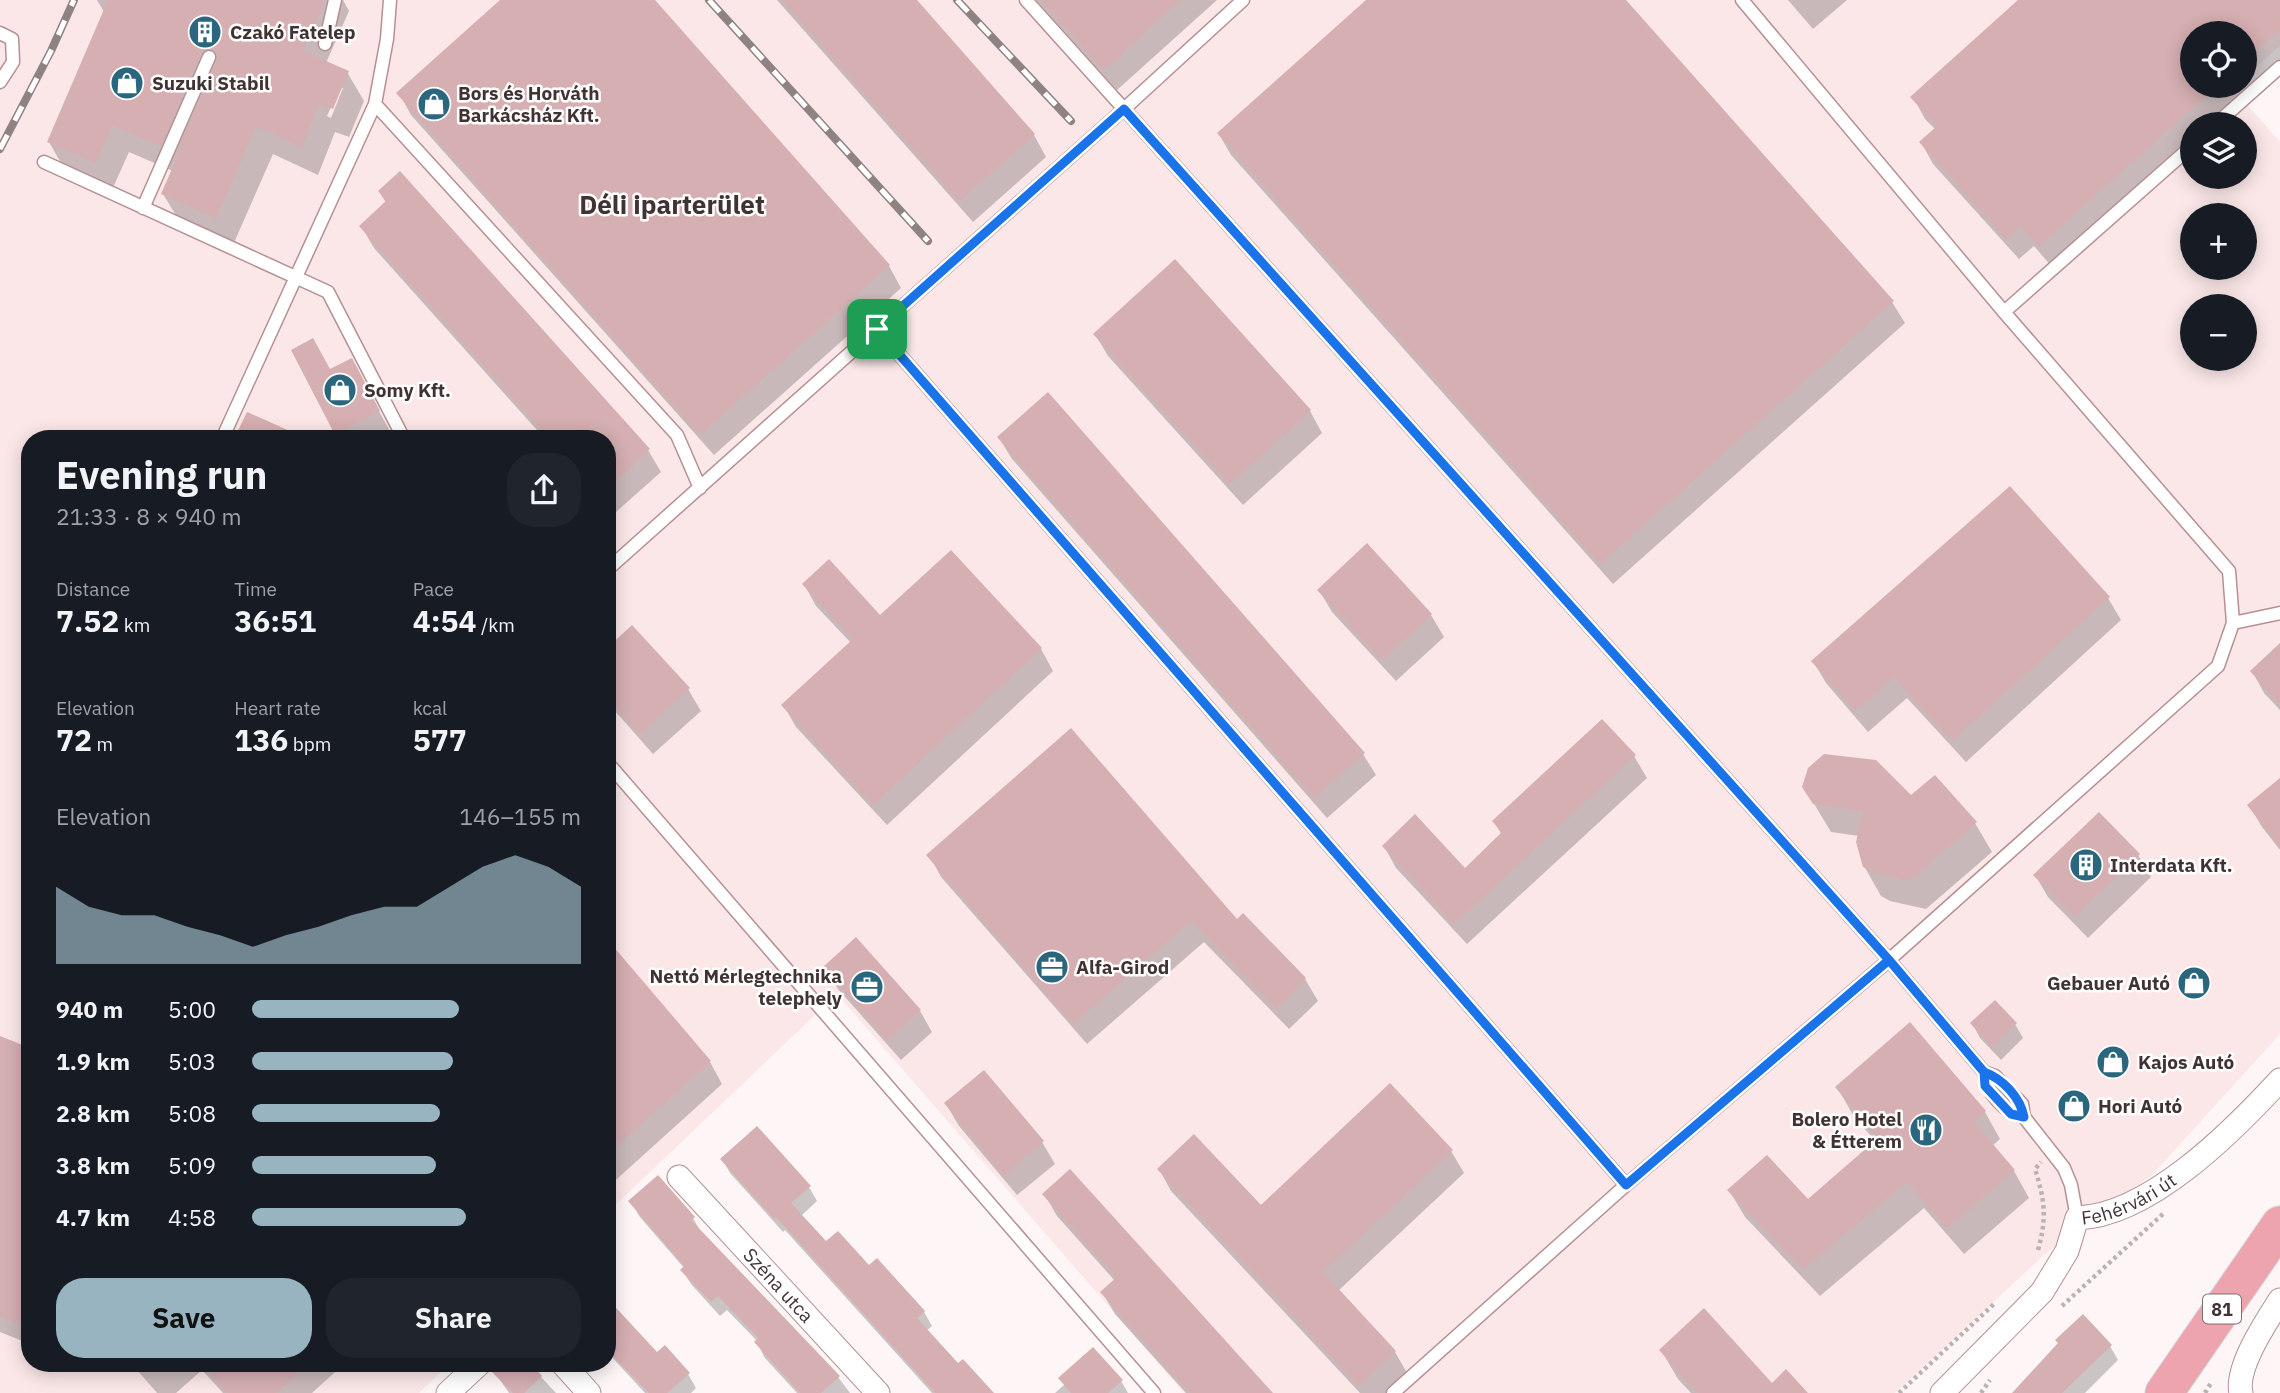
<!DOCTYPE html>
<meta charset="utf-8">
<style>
:root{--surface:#171b24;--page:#20242c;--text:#f1f3f6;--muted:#9ea1a6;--accent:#97b4c0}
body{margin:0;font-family:"IBM Plex Sans",sans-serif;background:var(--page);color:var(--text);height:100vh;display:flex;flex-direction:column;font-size:26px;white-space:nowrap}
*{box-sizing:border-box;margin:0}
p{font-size:23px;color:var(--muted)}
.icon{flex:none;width:38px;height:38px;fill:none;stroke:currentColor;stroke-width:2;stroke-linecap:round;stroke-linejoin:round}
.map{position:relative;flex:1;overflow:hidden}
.sheet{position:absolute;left:21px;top:430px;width:595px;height:942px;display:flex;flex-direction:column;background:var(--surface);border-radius:28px;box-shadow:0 4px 18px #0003}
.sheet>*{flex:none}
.tools{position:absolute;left:2180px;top:21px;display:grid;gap:14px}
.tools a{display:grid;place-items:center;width:77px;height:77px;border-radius:50%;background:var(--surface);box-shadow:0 4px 18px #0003;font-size:35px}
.pin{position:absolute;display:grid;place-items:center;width:60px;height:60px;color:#fff;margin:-30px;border-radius:14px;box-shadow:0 4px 10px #0006}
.round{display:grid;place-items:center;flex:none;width:74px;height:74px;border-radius:28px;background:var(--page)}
.summary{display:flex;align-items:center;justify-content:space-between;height:119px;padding:0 35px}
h1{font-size:38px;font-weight:700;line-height:52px}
.figures{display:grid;grid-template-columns:repeat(3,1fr);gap:10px;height:119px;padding:7px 35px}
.figures div{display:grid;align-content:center}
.figures b{font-size:30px;font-weight:700}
.figures small{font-size:19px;font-weight:400}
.figures p{font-size:19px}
.chart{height:196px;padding:14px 35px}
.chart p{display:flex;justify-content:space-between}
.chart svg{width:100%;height:126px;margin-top:7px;fill:var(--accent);opacity:.7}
.primary-button{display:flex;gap:14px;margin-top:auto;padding:14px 35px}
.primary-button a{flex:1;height:80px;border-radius:28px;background:var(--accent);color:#111;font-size:28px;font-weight:700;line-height:80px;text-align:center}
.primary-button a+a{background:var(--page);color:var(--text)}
ul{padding:0 35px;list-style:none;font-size:23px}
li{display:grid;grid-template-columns:112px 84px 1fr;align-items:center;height:52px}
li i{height:18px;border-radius:9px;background:var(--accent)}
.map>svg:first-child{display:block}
.built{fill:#fbe7e8;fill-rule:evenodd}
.shadow{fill:#0003;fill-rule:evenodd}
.building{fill:#d5afb2}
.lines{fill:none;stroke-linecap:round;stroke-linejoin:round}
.lane-casing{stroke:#b59093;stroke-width:15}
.street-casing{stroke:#b59093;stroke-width:25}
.primary-casing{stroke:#d5d2d2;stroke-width:39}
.path{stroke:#bcb2b2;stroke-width:4.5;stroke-dasharray:3.5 3.5;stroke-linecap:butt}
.lane{stroke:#fff;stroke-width:12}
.street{stroke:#fff;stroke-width:23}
.primary{stroke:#eea4af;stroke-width:37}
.rail-casing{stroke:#8e8283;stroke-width:8}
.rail{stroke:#fff;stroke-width:5;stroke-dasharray:16;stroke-linecap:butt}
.route-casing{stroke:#fff;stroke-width:14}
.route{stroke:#1a73e8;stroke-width:9}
.labels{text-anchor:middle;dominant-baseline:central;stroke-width:5;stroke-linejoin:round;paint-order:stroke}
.shield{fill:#fff;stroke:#7a7070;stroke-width:2}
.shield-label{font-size:18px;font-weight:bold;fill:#413233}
.poi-label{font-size:19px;font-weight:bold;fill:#413233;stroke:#fff;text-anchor:start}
.street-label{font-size:19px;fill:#413233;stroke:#fff}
.district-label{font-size:26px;font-weight:bold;fill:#413233;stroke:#fff}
</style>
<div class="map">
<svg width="2280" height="1393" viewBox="0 0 2280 1393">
<rect width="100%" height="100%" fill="#fef6f6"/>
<!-- built -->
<path class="built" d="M 0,0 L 2280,0 L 2280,46 L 2245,77 L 2245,33 L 2193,33 L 2193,86 L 2235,86 L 2233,88 L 2280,142 L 2280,1034 L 2152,1175 L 2045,1254 L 1895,1393 L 1184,1393 L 837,994 L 607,1213 L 607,439 L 30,439 L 30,1363 L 450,1363 L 419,1393 L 0,1393 ZM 2193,124 L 2245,124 L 2245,177 L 2193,177 ZM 2193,215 L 2245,215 L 2245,268 L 2193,268 ZM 2193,306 L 2245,306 L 2245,359 L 2193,359 Z"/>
<!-- shadow -->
<path class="shadow" d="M 97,0 L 343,0 L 349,11 L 326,63 L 347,72 L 364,101 L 349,137 L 335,132 L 318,175 L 273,154 L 233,245 L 180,222 L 163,194 L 173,171 L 129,152 L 112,190 L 65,170 L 49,142 L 104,12 ZM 340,88 L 343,88 L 331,118 L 327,116 Z
M 503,0 L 652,0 L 889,266 L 901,288 L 714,455 L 411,115 L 399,93 Z
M 777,0 L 915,0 L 1034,135 L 1046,157 L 973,222 Z
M 1036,0 L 1217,0 L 1117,90 Z
M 1368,0 L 1624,0 L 1892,302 L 1905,323 L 1613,584 L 1231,155 L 1219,134 Z
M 1788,0 L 1847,0 L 1813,29 Z
M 2020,0 L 2280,0 L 2280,62 L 2211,124 L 2193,124 L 2193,141 L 2052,267 L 2034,246 L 2019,259 L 1933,164 L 1921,142 L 1935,129 L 1925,119 L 1913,97 ZM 2193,33 L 2245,33 L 2245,86 L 2193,86 Z
M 380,192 L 648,450 L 661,472 L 607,520 L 607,439 L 545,439 L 374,248 L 361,226 L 386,203 Z
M 1175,262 L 1310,411 L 1322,433 L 1243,505 L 1108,356 L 1095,334 Z
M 293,350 L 330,371 L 363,382 L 391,433 L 380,439 L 340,439 Z
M 999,438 L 1363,754 L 1376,775 L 1327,818 L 1012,459 Z
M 951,552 L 1041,649 L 1053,671 L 887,825 L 796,727 L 784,706 L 851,643 L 816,606 L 804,584 L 880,618 Z
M 1319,590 L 1431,615 L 1444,637 L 1396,681 L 1332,612 Z
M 2108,598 L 2121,620 L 1966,762 L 1907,698 L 1868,732 L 1826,683 L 1813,661 Z
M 2280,645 L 2280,710 L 2264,693 L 2252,671 Z
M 607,650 L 688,689 L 701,711 L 653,754 L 607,702 Z
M 1634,756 L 1647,778 L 1467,944 L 1396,868 L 1384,846 L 1464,870 L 1502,835 L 1494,822 Z
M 2280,781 L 2280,850 L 2262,827 L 2249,805 Z
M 1804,787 L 1911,797 L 1975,823 L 1992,852 L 1926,909 L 1890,901 L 1881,896 L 1864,866 L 1859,836 L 1831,832 Z
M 929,855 L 1236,921 L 1243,915 L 1305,979 L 1318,1001 L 1289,1029 L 1204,942 L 1087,1044 L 941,877 Z
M 2138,855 L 2151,877 L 2088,938 L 2048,897 L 2035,875 Z
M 607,942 L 710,1062 L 722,1084 L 607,1188 Z
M 825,967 L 920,1011 L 932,1032 L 901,1060 L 838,989 Z
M 1972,1023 L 2015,1024 L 2023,1038 L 2001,1060 L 1980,1038 Z
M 0,1038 L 30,1050 L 30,1344 L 0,1332 Z
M 1837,1087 L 1985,1112 L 2000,1139 L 1992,1146 L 2014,1171 L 2029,1198 L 1964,1254 L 1924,1208 L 1820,1296 L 1745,1217 L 1729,1190 L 1807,1201 L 1876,1142 L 1853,1115 Z
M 946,1104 L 1042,1142 L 1055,1164 L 1017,1195 L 959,1126 Z
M 1451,1151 L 1464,1173 L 1338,1291 L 1395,1352 L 1407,1373 L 1386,1393 L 1360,1393 L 1171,1191 L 1159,1169 L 1260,1207 Z
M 722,1159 L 809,1187 L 817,1201 L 801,1216 L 826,1244 L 869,1268 L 924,1312 L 932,1326 L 926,1331 L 958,1365 L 990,1393 L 932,1393 L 785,1230 L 783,1232 L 730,1173 Z
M 1045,1195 L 1271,1393 L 1186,1393 L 1115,1314 L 1102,1292 L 1115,1281 L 1057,1216 Z
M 631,1201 L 693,1218 L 701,1232 L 838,1377 L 850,1393 L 797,1393 L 764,1357 L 757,1341 L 727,1310 L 720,1316 L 691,1284 L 682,1270 L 684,1268 L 639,1216 Z
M 607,1300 L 657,1354 L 688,1374 L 696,1388 L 691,1393 L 645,1393 L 607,1352 Z
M 2060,1344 L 2110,1346 L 2118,1360 L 2085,1393 L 2014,1393 Z
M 1661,1350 L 1772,1385 L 1805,1393 L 1691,1393 L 1678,1379 Z
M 131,1363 L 345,1363 L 312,1393 L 223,1393 L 202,1370 L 176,1393 L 157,1393 Z
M 528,1363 L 556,1393 L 509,1393 L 493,1370 Z
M 1121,1381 L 1128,1393 L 1055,1393 L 1064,1385 Z"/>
<!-- building -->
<path class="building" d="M 108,0 L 325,0 L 303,51 L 349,71 L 333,109 L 319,104 L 302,147 L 256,126 L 216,218 L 161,194 L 179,153 L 177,153 L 217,60 L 218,55 L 213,49 L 207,48 L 201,53 L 161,146 L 112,125 L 96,163 L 47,142 Z
M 500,0 L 655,0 L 890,265 L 700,435 L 396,93 Z
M 782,0 L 917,0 L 1035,134 L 959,201 Z
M 1041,0 L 1180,0 L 1104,70 Z
M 1366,0 L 1626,0 L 1894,301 L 1600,564 L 1217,133 Z
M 2018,0 L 2280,0 L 2280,29 L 2245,61 L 2245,33 L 2193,33 L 2193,86 L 2217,86 L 2039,246 L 2020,226 L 2006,239 L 1919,142 L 1937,126 L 1910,97 Z
M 400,171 L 650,449 L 607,488 L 607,439 L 550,439 L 359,226 L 386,201 L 378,191 Z
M 1175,259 L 1311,410 L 1230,484 L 1093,334 Z
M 313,338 L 330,369 L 352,358 L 380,411 L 335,435 L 291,350 Z
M 1048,392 L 1365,753 L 1314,798 L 997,437 Z
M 247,412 L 308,439 L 234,439 Z
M 2010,486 L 2110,597 L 1952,741 L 1894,677 L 1855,711 L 1811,661 Z
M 1367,543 L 1432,614 L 1382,660 L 1317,590 Z
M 951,550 L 1042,648 L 873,805 L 781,705 L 853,639 L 802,584 L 829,559 L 880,615 Z
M 632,625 L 690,688 L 640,734 L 607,697 L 607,648 Z
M 2280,643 L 2280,705 L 2250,671 Z
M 1602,719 L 1636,755 L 1454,924 L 1382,846 L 1415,814 L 1465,868 L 1502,832 L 1492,821 Z
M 1071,728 L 1237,919 L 1243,913 L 1306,978 L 1276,1009 L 1191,921 L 1073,1024 L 926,855 Z
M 1824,754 L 1876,760 L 1911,795 L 1935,775 L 1977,822 L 1909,881 L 1872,872 L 1863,867 L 1856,842 L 1863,811 L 1813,804 L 1802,787 L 1808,768 Z
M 2280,778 L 2280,847 L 2247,805 Z
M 2099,812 L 2140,854 L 2074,917 L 2033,875 Z
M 856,937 L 921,1010 L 887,1040 L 823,967 Z
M 607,939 L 711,1061 L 607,1155 Z
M 1995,1000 L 2017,1023 L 1992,1047 L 1970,1023 Z
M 1910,1022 L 1986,1111 L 1974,1122 L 2015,1170 L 1947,1228 L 1907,1181 L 1803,1270 L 1727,1190 L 1767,1155 L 1808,1199 L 1878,1138 L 1835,1087 Z
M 0,1036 L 30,1048 L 30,1329 L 0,1316 Z
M 984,1070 L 1044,1141 L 1004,1175 L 944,1103 Z
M 1390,1083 L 1453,1150 L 1323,1272 L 1396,1351 L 1359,1386 L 1157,1169 L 1194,1134 L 1261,1205 Z
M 757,1126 L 811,1186 L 791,1203 L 826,1241 L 838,1231 L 869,1265 L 877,1258 L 925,1311 L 917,1318 L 958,1363 L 963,1359 L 994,1393 L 935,1393 L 776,1217 L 774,1219 L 720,1159 Z
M 1070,1169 L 1273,1393 L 1191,1393 L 1100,1292 L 1117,1277 L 1042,1194 Z
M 658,1175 L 695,1217 L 691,1220 L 840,1376 L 821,1393 L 800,1393 L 754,1342 L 758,1338 L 718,1296 L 711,1302 L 680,1270 L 684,1266 L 628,1201 Z
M 607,1298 L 657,1352 L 665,1345 L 690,1373 L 667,1393 L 649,1393 L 607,1350 Z
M 1704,1308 L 1772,1383 L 1786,1369 L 1808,1393 L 1698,1393 L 1659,1350 Z
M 2083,1314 L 2112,1345 L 2062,1393 L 2012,1393 L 2058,1343 L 2055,1340 Z
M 1093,1347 L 1123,1380 L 1108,1393 L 1071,1393 L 1058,1378 Z
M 201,1363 L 309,1363 L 276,1393 L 228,1393 Z
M 494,1363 L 531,1363 L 542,1376 L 524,1393 L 513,1393 L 491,1371 Z"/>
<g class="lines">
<defs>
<path id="lane" d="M 1026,0 L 1124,109 L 1243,0
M 0,33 L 12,39 L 13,62 L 0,82
M 325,44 L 335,0
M 375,104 L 677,435 L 700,488
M 2216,124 L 2280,67
M 44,162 L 328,292 L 404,439
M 143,208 L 209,57
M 2004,312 L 2193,145
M 877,329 L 1124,109 L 1889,960 L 1984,1072 L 1995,1076 L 2022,1104 L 2024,1117 L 2064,1168 L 2071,1185 L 2077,1218
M 222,439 L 375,104 L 387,39 L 390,0
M 607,570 L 877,329 L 1626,1185
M 2233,623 L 2280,613
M 607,762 L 1154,1393
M 1984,1072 C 1986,1093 2004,1112 2024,1117
M 1393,1393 L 1626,1185 L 1889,960 L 2218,666 L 2233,623 L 2229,571 L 2004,312 L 1742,0"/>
<g id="street">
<path id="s1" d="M 679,1177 L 878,1393"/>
<path d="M 562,1363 L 589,1393"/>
<path d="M 448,1393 L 480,1363"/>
<path id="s2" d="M 1942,1393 L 2042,1292 L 2067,1251 L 2077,1218 C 2149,1216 2233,1131 2280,1080"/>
<path d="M 2241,1393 C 2235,1368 2266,1322 2280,1300"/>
</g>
<path id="primary" d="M 2164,1393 L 2280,1225"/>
</defs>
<!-- lane casing -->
<use href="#lane" class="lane-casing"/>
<!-- street casing -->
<use href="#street" class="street-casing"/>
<!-- primary casing -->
<use href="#primary" class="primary-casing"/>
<!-- path -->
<path class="path" d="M 2038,1250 C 2047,1218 2045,1201 2035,1169 L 2041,1162
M 2062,1306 L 2164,1213
M 1899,1393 L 1994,1304
M 1981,1393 L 1990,1380
M 2205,1393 L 2211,1383"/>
<!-- lane -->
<use href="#lane" class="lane"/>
<!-- street -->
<use href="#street" class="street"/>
<!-- primary -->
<use href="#primary" class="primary"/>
<defs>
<path id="rail" d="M 709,0 L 928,241
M 957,0 L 1071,121
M 0,149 L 51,51 L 74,0"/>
</defs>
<!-- rail casing -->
<use href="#rail" class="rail-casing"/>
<!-- rail -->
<use href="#rail" class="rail"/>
</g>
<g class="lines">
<defs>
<path id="route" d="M 877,329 L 1124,109 L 1889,960 L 1984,1072 C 2003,1079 2020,1097 2024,1117 L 2011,1114 L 1985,1086 L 1984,1072 L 1889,960 L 1626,1185 L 877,329"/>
</defs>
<!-- route casing -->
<use href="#route" class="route-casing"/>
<!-- route -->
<use href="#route" class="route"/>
</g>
<!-- icons -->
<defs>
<symbol id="building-disc" viewBox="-11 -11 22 22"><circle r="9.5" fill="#2a667d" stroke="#fff"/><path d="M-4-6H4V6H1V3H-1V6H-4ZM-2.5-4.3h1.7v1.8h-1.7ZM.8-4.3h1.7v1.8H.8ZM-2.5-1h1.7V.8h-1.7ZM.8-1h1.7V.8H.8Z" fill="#fff"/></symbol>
<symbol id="shop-disc" viewBox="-11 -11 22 22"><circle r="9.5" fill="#2a667d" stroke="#fff"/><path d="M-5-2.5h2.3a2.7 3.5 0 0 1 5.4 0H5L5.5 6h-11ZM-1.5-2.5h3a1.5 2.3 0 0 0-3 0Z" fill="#fff"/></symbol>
<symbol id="office-disc" viewBox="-11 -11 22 22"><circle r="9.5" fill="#2a667d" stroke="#fff"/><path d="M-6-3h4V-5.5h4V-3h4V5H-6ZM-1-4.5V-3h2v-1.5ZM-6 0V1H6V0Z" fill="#fff"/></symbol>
<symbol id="restaurant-disc" viewBox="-11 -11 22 22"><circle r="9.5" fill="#2a667d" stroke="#fff"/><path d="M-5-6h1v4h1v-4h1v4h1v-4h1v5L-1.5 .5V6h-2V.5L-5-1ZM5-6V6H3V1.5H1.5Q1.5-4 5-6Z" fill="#fff"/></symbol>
</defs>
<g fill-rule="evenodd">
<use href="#building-disc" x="186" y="13" width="38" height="38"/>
<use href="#shop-disc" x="108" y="64" width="38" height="38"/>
<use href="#shop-disc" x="415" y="85" width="38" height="38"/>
<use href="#shop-disc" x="321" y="371" width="38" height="38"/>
<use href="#building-disc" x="2067" y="846" width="38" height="38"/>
<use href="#office-disc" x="1033" y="948" width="38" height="38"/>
<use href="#shop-disc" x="2175" y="964" width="38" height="38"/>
<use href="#office-disc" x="848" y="968" width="38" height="38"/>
<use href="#shop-disc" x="2094" y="1043" width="38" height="38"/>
<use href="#shop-disc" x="2055" y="1087" width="38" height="38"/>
<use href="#restaurant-disc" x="1907" y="1111" width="38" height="38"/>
</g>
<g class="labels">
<!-- shield labels -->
<rect class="shield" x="2203" y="1294.5" width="38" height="29" rx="5"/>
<g class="shield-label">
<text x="2222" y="1309">81</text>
</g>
<!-- poi labels -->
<g class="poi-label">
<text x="230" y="32">Czakó Fatelep</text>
<text x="152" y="83">Suzuki Stabil</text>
<text x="458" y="93">Bors és Horváth<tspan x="458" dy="22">Barkácsház Kft.</tspan></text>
<text x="364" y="390">Somy Kft.</text>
<text x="2110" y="865">Interdata Kft.</text>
<text x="1076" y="967">Alfa-Girod</text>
<text x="842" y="976" text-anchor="end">Nettó Mérlegtechnika<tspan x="842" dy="22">telephely</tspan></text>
<text x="2170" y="983" text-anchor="end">Gebauer Autó</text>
<text x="2138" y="1062">Kajos Autó</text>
<text x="2098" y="1106">Hori Autó</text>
<text x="1902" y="1119" text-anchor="end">Bolero Hotel<tspan x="1902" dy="22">&amp; Étterem</tspan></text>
</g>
<!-- street labels -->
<g class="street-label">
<text stroke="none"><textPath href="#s2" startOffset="280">Fehérvári út</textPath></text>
<text stroke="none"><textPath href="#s1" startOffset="147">Széna utca</textPath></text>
</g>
<!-- district labels -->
<g class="district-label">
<text x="672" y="204">Déli iparterület</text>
</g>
</g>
</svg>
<div class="tools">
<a><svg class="icon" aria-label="locate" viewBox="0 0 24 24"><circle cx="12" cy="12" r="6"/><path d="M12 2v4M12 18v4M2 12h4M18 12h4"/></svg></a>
<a><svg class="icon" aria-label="layers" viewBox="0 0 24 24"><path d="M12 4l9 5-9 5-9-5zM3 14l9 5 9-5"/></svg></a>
<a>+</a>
<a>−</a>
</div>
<div class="pin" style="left:877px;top:329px;background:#1e9e55"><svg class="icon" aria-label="arrive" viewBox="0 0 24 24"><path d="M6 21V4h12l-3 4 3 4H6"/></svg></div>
<section class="sheet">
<div class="summary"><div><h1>Evening run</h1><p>21:33 · 8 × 940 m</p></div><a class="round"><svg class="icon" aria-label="share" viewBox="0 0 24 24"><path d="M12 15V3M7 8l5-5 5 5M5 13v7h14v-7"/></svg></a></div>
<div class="figures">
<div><p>Distance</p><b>7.52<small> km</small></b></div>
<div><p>Time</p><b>36:51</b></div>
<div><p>Pace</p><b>4:54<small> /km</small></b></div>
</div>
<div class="figures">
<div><p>Elevation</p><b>72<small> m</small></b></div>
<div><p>Heart rate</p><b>136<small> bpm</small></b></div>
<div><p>kcal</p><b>577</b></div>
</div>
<div class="chart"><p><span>Elevation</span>146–155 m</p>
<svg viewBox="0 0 160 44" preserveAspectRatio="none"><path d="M0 44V17L10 24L20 27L30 27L40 31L50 34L60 38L70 34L80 31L90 27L100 24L110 24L120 17L130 10L140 6L150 10L160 17V44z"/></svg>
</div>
<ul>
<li><b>940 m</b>5:00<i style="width:63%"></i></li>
<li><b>1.9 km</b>5:03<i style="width:61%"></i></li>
<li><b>2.8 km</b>5:08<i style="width:57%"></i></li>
<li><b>3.8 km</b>5:09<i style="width:56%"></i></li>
<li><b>4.7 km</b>4:58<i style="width:65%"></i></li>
</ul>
<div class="primary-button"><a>Save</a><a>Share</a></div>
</section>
</div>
